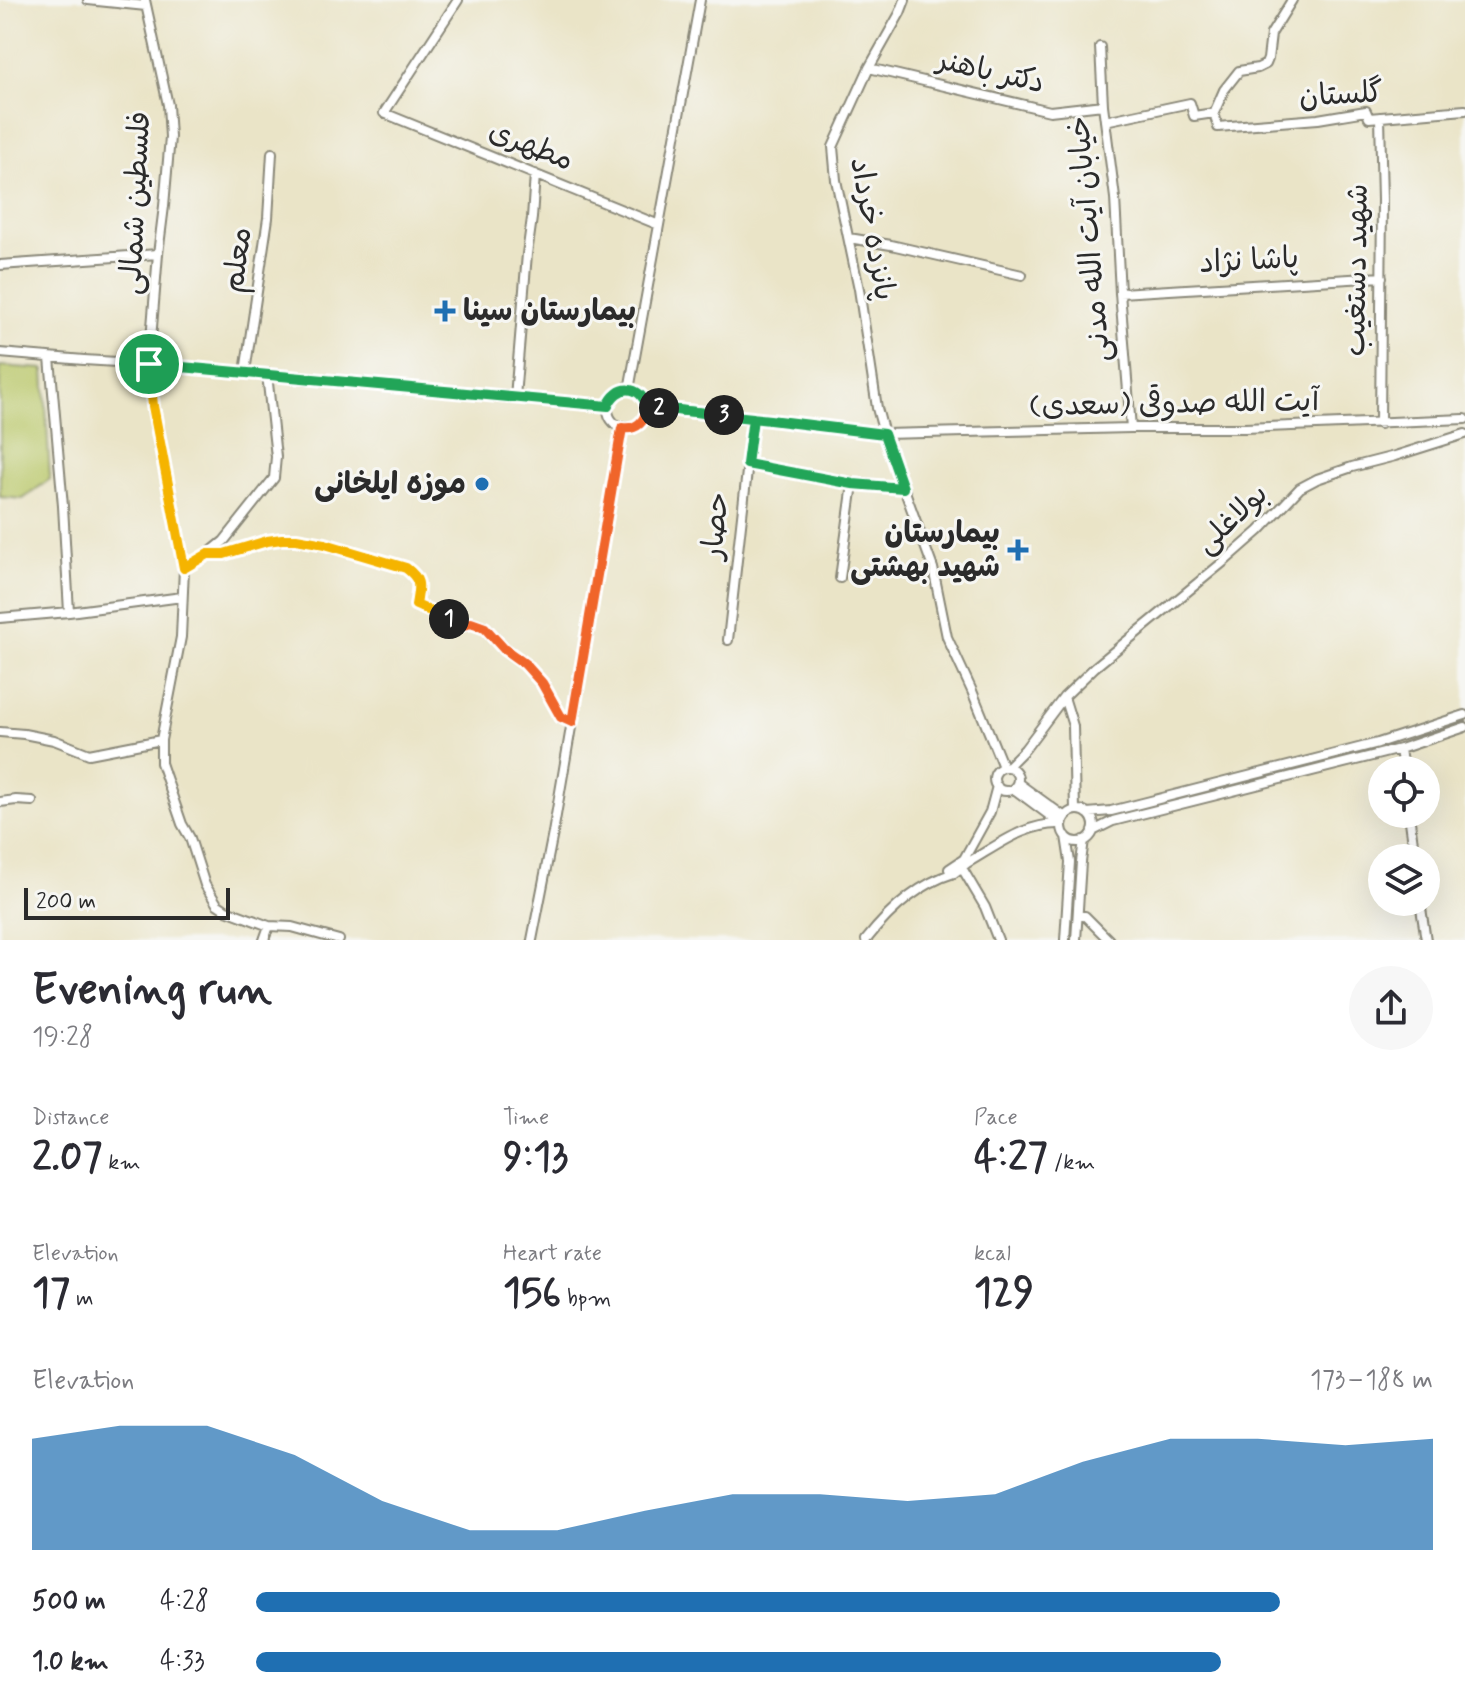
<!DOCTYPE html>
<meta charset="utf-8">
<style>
:root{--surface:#fff;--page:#f7f7f7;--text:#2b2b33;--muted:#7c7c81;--accent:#1f6fb2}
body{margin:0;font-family:Mynerve,"Playpen Sans Arabic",sans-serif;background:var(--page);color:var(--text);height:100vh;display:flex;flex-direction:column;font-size:30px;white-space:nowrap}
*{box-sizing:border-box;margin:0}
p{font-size:26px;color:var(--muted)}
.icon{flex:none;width:44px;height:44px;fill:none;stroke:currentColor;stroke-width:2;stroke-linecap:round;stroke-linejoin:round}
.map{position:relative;height:940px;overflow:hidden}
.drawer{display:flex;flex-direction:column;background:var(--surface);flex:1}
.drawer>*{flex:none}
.buttons{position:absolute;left:1368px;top:756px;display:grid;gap:16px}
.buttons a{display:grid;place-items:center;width:72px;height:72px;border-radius:50%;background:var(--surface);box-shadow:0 8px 32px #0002;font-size:40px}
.scale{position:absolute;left:24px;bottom:20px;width:206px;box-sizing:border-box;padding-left:8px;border:4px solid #2b2b2b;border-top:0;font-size:22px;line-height:28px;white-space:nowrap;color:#2b2b2b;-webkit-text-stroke:6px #f6f6f2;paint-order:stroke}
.pin{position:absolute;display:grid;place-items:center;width:68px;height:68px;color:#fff;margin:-34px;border:4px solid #fff;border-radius:50%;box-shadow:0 2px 8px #0007}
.km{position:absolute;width:40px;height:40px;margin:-20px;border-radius:50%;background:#222;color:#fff;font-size:22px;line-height:40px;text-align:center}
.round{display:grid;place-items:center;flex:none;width:84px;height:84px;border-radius:42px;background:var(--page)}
.summary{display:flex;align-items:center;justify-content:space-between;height:136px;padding:0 32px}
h1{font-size:44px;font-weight:700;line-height:60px}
.stats{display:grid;grid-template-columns:repeat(3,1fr);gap:12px;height:136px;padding:8px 32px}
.stats div{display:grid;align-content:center}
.stats b{font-size:40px;font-weight:700}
.stats small{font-size:22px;font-weight:400}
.stats p{font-size:22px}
.chart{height:224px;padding:16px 32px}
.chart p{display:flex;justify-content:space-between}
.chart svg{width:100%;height:144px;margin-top:8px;fill:var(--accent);opacity:.7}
ul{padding:0 32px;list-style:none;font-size:26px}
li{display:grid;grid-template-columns:128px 96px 1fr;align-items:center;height:60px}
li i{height:20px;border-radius:10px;background:var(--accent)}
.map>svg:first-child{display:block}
.green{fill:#bac86b;stroke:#727a4b;stroke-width:2}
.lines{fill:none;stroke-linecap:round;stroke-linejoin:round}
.minor-casing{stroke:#8a8879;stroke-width:12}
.minor{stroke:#fff;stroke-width:8}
.split-1-casing{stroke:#fff;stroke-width:16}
.split-2-casing{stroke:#fff;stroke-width:16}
.split-3-casing{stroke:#fff;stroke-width:16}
.split-4-casing{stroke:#fff;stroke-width:16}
.split-1{stroke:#f5b400;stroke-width:10}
.split-2{stroke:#f0652b;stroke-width:10}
.split-3{stroke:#22a559;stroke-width:10}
.split-4{stroke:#22a559;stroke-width:10}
.poi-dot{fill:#1f6fb2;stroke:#f6f6f2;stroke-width:3}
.labels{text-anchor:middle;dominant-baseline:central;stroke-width:6;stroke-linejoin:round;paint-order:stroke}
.street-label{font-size:30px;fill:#2b2b2b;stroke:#f6f6f2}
.poi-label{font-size:30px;font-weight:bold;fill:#2b2b2b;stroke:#f6f6f2;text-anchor:end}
</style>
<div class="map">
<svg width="1465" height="940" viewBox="0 0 1465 940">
<rect width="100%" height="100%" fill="#f6f6f2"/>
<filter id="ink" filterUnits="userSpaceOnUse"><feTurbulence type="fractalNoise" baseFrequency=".0125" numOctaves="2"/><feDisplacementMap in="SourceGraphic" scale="16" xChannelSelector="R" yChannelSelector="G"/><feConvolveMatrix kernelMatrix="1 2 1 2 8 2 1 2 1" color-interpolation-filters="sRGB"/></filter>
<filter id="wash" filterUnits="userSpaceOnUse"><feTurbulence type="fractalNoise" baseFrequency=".006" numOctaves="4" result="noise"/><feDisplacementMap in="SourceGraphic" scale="32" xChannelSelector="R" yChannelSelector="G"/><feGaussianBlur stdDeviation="1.8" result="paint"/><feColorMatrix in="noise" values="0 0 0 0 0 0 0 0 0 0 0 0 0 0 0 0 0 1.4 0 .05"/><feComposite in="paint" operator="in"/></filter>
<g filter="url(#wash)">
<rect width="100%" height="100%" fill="#eae4c7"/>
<!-- green -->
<path class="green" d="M 0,366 L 44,369 L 50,479 L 23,499 L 0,497 Z"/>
</g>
<g filter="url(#ink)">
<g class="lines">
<defs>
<path id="minor" d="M 88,0 L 146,6
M 145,0 L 168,105 L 170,137 L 164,206 L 158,254 L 149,364 L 153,406 L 184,568 L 181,637 L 161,740 L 161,763 L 182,824 L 190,838 L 205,885 L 217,904 L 226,910 L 269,926 L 292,927 L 339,940
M 458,0 L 384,113 L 659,225
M 905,0 L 900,13 L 869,68 L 833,147 L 836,180 L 859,289 L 877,408 L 884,434 L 933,568 L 947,637 L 972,691 L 1003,767
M 1100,47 L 1103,105 L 1115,198 L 1120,293 L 1131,428
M 869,68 L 1050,111 L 1103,105
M 1214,113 L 1224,90 L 1239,71 L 1258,68 L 1266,64 L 1268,59 L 1271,34 L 1292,0
M 1105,121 L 1190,103 L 1194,116 L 1214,113 L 1218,127 L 1318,119 L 1366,111 L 1369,118 L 1465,110
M 849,238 L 891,245 L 1022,275
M 0,265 L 158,254
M 1120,293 L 1382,277
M 0,353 L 84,360 L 149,364 L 608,406
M 50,358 L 63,506 L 69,612
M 245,372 L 268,218 L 272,153
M608 409a19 19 0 1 1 38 0a19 19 0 1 1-38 0Z
M 629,390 L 700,0
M 515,397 L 527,254 L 532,218 L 535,174
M 647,407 L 770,420 L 884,434 L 1131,428 L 1245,428 L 1465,419
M 1380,424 L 1382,200 L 1380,117
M 747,464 L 853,484 L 903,488
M 208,554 L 224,554 L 267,541 L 296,539 L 325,544 L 406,568 C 422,580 420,586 416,605 L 462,625 L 471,623 L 485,628 L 504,649 L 525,664 L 542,683 L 561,717 L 572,722
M 184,568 L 208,554 L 224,541 L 274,478 L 276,457 L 267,374
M 840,578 L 853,484
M 0,618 L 69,612 L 182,597
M 728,640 L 753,418
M 1064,697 L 1073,726 L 1075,810
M 0,732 L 24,734 L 54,740 L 89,754 L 161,740
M 1400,749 L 1403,770
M994 779a12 12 0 1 1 24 0a12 12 0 1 1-24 0Z
M 1007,767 L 1025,749 L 1064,697 L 1095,667 L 1227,559 L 1259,531 L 1300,488 L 1317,479 L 1352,467 L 1395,456 L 1465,434
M 1018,783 L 1065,817
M 1014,789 L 1061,824
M 0,802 L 16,800 L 32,801
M1062 826a16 16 0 1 1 32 0a16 16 0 1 1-32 0Z
M 1087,813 L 1111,811 L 1131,806 L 1378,743 L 1465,715
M 1409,814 L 1415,858
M 1093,831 L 1113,821 L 1400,749 L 1465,727
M 964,859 L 990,812 L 997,786
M 964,859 L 967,860 L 967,863 L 954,873 L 950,872 L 949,869 Z
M 967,863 C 997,846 1026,822 1062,824
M 962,868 L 985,907 L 998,940
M 1420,902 L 1426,940
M 1078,916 L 1085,916 L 1109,940
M 264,940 L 269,926
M 532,940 L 553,833 L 622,428
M 866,940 C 889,911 918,884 954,873
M 1065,940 L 1070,862 L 1066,836
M 1076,940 L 1081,862 L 1084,840"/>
</defs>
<!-- minor casing -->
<use href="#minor" class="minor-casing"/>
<!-- minor -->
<use href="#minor" class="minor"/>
</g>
</g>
<g class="lines" filter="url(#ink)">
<defs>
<path id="split-1" d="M 149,364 L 153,406 L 184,568 L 208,554 L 224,554 L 267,541 L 282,539 L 296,539 L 325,544 L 406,568 C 422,580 419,586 416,605 L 449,619"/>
<path id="split-2" d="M 449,619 L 462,625 L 471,623 L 485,628 L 504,649 L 525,664 L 542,683 L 561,717 L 572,722 L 622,428 C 637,430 646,421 647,407 L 659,408"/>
<path id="split-3" d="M 659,408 L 770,420 L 884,434 L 903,488 L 853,484 L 747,464 L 753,418 L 724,415"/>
<path id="split-4" d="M 149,364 L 608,406 C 617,384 640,384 647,407 L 724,415"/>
</defs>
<!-- split-1 casing -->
<use href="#split-1" class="split-1-casing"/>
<!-- split-2 casing -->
<use href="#split-2" class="split-2-casing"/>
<!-- split-3 casing -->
<use href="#split-3" class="split-3-casing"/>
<!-- split-4 casing -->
<use href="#split-4" class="split-4-casing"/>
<!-- split-1 -->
<use href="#split-1" class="split-1"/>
<!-- split-2 -->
<use href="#split-2" class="split-2"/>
<!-- split-3 -->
<use href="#split-3" class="split-3"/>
<!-- split-4 -->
<use href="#split-4" class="split-4"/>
</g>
<!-- markers -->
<g class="poi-dot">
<path d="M441 299h8v8h8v8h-8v8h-8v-8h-8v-8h8z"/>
<circle cx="482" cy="484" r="8"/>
<path d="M1014 538h8v8h8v8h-8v8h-8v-8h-8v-8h8z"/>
</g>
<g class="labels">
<!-- street labels -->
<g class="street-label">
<text transform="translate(991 72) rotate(13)">دکتر باهنر</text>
<text transform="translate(1341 95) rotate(-3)">گلستان</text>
<text transform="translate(531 146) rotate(22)">مطهری</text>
<text transform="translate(136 203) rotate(-87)">فلسطین شمالی</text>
<text transform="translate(872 229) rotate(80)">پانزده خرداد</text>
<text transform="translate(1090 239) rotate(-95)">خیابان آیت الله مدنی</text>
<text transform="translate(238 260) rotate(-82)">معلم</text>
<text transform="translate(1249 261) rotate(-3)">پاشا نژاد</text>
<text transform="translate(1357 270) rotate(-89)">شهید دستغیب</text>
<text transform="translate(1174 404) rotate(-1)">آیت الله صدوقی (سعدی)</text>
<text transform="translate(1232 519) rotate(-43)">بولاغلی</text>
<text transform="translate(716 526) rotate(-84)">حصار</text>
</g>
<!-- poi labels -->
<g class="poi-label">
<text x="463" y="311" text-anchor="start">بیمارستان سینا</text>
<text x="466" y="484">موزه ایلخانی</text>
<text x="1000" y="533">بیمارستان<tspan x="1000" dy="34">شهید بهشتی</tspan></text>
</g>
</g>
</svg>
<div class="buttons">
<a><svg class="icon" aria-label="locate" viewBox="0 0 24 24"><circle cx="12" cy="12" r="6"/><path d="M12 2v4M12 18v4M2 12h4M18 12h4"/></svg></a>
<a><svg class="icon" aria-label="layers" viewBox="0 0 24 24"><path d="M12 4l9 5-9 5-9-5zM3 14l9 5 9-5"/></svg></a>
</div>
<div class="scale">200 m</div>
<div class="pin" style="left:149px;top:364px;background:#1e9e55"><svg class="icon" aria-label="arrive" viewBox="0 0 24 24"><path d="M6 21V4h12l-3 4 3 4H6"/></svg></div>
<b class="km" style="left:449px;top:619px">1</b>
<b class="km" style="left:659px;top:408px">2</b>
<b class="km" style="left:724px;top:415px">3</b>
</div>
<section class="drawer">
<div class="summary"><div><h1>Evening run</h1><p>19:28</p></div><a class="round"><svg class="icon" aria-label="share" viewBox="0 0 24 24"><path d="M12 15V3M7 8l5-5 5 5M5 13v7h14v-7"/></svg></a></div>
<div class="stats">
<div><p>Distance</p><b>2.07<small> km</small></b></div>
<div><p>Time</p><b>9:13</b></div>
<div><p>Pace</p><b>4:27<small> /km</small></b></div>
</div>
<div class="stats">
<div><p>Elevation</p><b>17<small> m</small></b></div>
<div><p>Heart rate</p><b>156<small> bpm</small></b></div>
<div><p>kcal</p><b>129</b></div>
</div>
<div class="chart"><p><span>Elevation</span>173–188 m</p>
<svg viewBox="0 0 160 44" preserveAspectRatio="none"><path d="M0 44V10L10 6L20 6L30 15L40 29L50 38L60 38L70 32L80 27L90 27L100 29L110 27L120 17L130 10L140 10L150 12L160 10V44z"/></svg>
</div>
<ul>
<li><b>500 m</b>4:28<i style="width:87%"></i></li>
<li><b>1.0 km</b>4:33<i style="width:82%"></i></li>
</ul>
</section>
